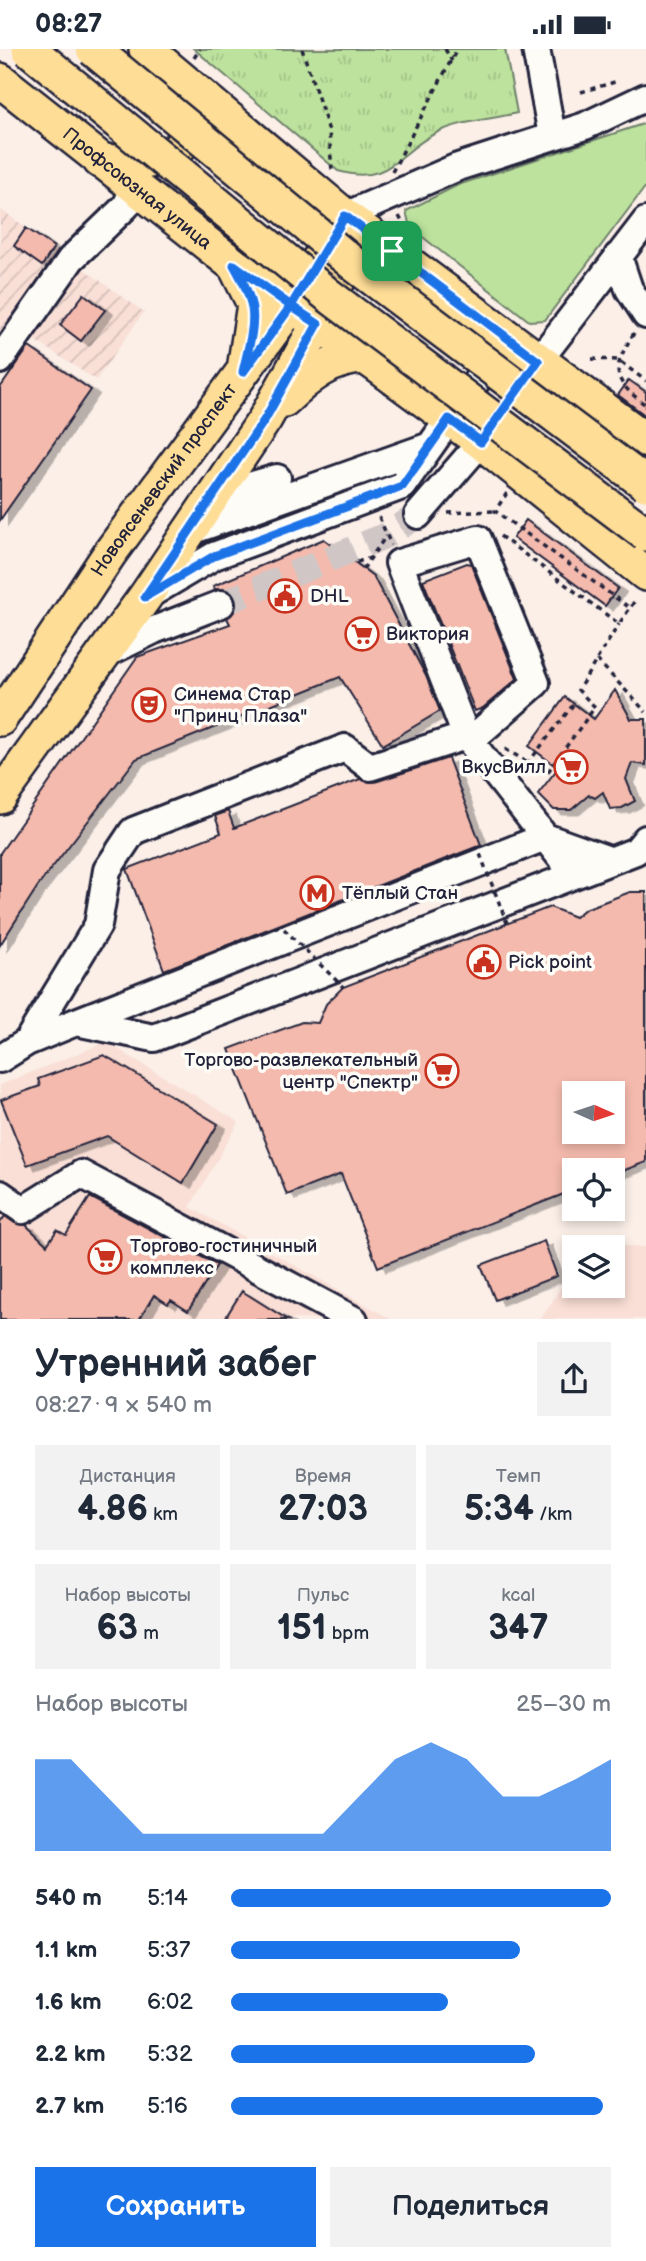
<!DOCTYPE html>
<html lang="ru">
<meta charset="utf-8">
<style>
:root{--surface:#fff;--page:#f2f2f3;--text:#1f2937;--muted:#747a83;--accent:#1a73e8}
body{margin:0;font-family:"Balsamiq Sans",sans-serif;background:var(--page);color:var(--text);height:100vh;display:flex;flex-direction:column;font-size:26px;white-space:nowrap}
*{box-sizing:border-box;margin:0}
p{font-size:23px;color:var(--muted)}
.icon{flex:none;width:38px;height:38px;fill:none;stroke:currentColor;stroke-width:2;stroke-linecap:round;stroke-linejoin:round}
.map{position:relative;height:1270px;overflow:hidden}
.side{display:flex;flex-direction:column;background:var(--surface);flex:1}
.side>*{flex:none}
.needle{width:46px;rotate:93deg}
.buttons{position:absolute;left:562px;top:1032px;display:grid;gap:14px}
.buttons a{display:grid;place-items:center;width:63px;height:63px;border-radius:0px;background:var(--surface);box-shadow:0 4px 10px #0003;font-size:35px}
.pin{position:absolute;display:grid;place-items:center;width:60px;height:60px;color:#fff;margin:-30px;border-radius:14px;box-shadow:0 4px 10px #0006}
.round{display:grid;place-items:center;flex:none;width:74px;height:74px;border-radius:0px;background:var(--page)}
.summary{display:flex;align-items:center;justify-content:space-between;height:119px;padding:0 35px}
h1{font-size:38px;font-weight:600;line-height:52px}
.stats{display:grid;grid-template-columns:repeat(3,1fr);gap:10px;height:119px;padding:7px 35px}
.stats div{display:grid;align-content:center;border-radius:0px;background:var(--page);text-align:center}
.stats b{font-size:35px;font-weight:600}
.stats small{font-size:19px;font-weight:400}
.stats p{font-size:19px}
.chart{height:196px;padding:14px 35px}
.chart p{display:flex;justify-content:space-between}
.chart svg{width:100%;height:126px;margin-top:7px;fill:var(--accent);opacity:.7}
.cta{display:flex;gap:14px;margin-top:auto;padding:14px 35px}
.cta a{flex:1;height:80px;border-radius:0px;background:var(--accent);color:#fff;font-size:28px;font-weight:600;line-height:80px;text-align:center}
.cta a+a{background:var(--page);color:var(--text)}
ul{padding:0 35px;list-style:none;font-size:23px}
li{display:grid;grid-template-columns:112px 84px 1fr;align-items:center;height:52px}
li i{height:18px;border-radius:9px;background:var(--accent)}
.status{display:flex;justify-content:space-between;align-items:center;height:49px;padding:0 35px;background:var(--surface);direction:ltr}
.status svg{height:19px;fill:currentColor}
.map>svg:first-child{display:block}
.built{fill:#f9dfd6}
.industrial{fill:url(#industrial-furrows)}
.grass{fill:#bde29d;stroke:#70826c;stroke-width:2}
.park{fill:url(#park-tufts);stroke:#70826c;stroke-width:2}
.building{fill:#f4baad;stroke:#22223b;stroke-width:2;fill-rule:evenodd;filter:url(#shadow)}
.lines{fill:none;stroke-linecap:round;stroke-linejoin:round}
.minor-tunnel{stroke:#d0c6c5;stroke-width:26;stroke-dasharray:26 13;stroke-linecap:butt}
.minor-casing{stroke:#22223b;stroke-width:32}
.major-casing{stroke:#22223b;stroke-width:38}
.path{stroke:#22223b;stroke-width:3.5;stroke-dasharray:5 5;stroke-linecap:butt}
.minor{stroke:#fdfcf7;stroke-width:26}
.major{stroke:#fedd96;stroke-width:33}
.major-bridge-casing{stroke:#22223b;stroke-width:38;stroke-linecap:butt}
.path-bridge{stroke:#22223b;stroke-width:3.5;stroke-dasharray:5 5;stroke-linecap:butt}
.major-bridge{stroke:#fedd96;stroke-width:33}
.route-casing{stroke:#fff;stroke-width:14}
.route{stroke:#1a73e8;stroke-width:9}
.labels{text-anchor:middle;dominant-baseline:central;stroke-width:7;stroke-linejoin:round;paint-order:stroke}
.street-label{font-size:19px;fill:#22223b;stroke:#fdfcf7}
.poi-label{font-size:19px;fill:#22223b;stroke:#fdfcf7;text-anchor:start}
</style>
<div class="status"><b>08:27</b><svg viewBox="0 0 49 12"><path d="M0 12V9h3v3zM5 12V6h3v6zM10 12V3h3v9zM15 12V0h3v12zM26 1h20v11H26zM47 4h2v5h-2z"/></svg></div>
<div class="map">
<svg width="646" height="1271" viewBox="0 0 646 1271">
<defs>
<pattern id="industrial-furrows" width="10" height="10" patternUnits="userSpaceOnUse" patternTransform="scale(1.75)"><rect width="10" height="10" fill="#f9dfd6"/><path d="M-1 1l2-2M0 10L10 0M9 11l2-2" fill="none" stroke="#d5bfb9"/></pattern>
<pattern id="park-tufts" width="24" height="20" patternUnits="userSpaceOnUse" patternTransform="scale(1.75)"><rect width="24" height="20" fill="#bde29d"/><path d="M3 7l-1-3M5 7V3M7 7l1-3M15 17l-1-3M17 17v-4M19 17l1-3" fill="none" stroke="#a2c288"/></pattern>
<filter id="shadow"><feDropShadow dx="8" dy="4.5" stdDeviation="0" flood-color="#0004"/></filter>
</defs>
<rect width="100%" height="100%" fill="#fbefe8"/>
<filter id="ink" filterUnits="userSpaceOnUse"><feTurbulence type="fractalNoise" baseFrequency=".0143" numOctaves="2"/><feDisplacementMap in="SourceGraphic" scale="14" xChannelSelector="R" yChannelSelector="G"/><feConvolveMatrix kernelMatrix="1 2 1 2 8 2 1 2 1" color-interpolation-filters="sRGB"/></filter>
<g filter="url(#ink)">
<!-- built -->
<path class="built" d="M 106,993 L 239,1073 L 190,1158 L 391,1270 L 0,1271 L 0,1036 Z
M 589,1195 L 646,1198 L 646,1270 L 541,1270 L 574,1218 L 574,1237 L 612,1237 L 612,1199 L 587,1199 Z"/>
<!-- industrial -->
<path class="industrial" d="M 0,160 L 144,263 L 96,331 L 28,287 L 0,326 Z"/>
<!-- grass -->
<path class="grass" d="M 646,74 L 646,137 L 545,271 L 529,272 L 410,178 L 406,162 L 458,136 Z"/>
<!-- park -->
<path class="park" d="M 194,0 L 505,0 L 517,64 C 493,70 461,72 438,83 C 396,103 391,137 338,122 Z"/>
<!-- building -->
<path class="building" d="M 26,179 L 54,198 L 42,217 L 14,197 Z
M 84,245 L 105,261 L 81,292 L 60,276 Z
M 29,298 L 91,341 L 0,471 L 0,339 Z
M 629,331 L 646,343 L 646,367 L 618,346 Z
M 526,471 L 618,539 L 605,557 L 513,489 Z
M 324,490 L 373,527 L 426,627 L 440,662 L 383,696 L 340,628 L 136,710 L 38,837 L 0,896 L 0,804 L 137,608 L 230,575 L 227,569 L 236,558 L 235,549 L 230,542 L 215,540 L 213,537 Z
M 467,514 L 471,515 L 517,630 L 483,659 L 475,662 L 423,531 Z
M 615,641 L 631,670 L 646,670 L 646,716 L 632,714 L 626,730 L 635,752 L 622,759 L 610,760 L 603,743 L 595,749 L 589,746 L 571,761 L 554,761 L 538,745 L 558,719 L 529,697 L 565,648 L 594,670 Z
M 448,709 L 481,796 L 164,921 L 127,820 L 221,784 L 215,767 L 228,762 L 234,779 L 360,730 L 375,733 Z
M 630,843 L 646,843 L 646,1113 L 612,1126 L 612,1122 L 574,1122 L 574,1141 L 378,1218 L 341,1125 L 287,1146 L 229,1000 L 302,973 L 318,974 L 326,955 L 343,938 L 550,858 L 575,868 L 585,860 ZM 574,1045 L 612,1045 L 612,1083 L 574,1083 Z
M 104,1006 L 218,1075 L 183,1134 L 107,1087 L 27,1116 L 1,1051 L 40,1037 L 38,1030 Z
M 90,1148 L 217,1216 L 188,1262 L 171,1251 L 168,1255 L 154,1246 L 139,1271 L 0,1271 L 0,1174 L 5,1167 L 15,1174 L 26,1176 L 47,1196 L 57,1181 L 66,1186 Z
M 544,1192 L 557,1227 L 495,1251 L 481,1216 Z
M 242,1242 L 288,1271 L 224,1271 Z"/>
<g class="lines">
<!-- minor-tunnel -->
<path class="minor-tunnel" d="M 221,555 L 387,486 L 418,466"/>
<defs>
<path id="minor" d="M 536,0 L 552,86
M 345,167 L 458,118 L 585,77 L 646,48
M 618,207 L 629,240 L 646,266
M 0,311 L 71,210 L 126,157 L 134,140
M 539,311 L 646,172
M 212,448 L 277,429
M 418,466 L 481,393
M 188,483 L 430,397
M 478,490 L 536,634 L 479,684 L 466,687 L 399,514 Z
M 150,545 L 214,507 L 402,437 L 482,324 L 487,297
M 105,605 L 154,581 L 221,555
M 573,824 L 466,687 L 370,718 L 345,699 L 133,782 L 107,821 L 98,876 L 27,993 L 76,973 L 154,989 L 636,802 L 646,790
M 76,973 L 545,788 L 609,811
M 0,1010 L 27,993
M 0,1145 L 23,1161 L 81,1125 L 354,1271"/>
<g id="major">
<path d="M 146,0 L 345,167 L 646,391"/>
<path id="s1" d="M 0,31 L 234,216 L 375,315 L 481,393 L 646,525"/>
<path d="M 100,112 C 145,115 204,118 181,51"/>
<path d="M 236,219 L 254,255 L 245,314"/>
<path d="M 284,351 C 307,329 332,308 365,308"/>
<path id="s2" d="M 0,670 L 110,504 L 291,257 L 343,170"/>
<path d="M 0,748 L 145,548 L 265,370 L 318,275 L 341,225 L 349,196 L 345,167"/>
</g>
</defs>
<!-- minor casing -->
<use href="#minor" class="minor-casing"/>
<!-- major casing -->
<use href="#major" class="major-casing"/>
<!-- path -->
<path class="path" d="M 302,0 L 329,82 L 332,123
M 445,0 L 452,12
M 194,9 L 200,0
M 581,43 L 618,32
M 392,123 L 457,0
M 399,167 L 406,180
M 634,284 C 612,320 610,330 646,356
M 592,310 L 618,311 L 646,332
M 507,444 L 495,462 L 630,559 L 636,550
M 448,464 L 495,462
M 379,468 L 391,496
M 500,487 L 619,575 L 630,559
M 357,513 L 370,509
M 363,520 L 386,487
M 597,611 L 646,663
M 505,700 L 547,724 L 595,658 L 578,641 L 619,575
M 521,723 L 573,656"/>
<!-- minor -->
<use href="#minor" class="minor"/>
<!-- major -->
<use href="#major" class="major"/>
<defs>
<path id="major-bridge" d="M 29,0 L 328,246 L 646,485
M 93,0 L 355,216 L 646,435"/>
</defs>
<!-- major-bridge casing -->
<use href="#major-bridge" class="major-bridge-casing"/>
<!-- path-bridge -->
<path class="path-bridge" d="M 480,805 L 507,874
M 284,880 L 343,938"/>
<!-- major-bridge -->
<use href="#major-bridge" class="major-bridge"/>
</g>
</g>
<g class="lines" filter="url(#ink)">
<defs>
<path id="route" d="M 392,202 L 345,167 L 291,257 L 234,216 C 261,262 254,274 243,323 L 291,257 L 318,275 L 265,370 L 145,548 L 214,507 L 402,437 L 449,370 L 481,393 L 538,312 L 392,202"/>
</defs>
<!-- route casing -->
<use href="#route" class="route-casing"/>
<!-- route -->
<use href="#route" class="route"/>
</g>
<!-- icons -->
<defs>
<symbol id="civic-ring" viewBox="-11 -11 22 22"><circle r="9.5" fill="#fdfcf7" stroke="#c8321e" stroke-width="1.5"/><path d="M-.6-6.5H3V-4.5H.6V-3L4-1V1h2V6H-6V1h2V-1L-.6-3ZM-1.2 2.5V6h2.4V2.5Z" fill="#c8321e"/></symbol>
<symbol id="supermarket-ring" viewBox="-11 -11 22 22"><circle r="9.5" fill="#fdfcf7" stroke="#c8321e" stroke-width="1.5"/><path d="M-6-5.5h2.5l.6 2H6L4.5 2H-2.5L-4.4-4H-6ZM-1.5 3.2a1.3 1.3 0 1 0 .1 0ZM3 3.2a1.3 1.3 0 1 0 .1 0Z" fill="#c8321e"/></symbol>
<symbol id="theatre-ring" viewBox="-11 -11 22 22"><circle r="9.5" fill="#fdfcf7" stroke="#c8321e" stroke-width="1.5"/><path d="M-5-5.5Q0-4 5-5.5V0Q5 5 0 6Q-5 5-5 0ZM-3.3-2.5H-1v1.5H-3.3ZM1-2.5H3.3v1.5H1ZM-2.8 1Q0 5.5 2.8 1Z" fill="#c8321e"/></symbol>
<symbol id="metro-ring" viewBox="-11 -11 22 22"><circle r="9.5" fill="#fdfcf7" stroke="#c8321e" stroke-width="1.5"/><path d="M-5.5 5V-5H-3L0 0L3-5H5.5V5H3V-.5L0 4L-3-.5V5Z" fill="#c8321e"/></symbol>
</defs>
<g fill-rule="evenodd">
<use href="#civic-ring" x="266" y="528" width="38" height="38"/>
<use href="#supermarket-ring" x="343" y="566" width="38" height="38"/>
<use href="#theatre-ring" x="130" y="637" width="38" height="38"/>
<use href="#supermarket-ring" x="552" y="699" width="38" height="38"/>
<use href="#metro-ring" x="298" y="825" width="38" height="38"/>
<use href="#civic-ring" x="465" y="894" width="38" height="38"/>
<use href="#supermarket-ring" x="423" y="1003" width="38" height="38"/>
<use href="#supermarket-ring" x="86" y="1189" width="38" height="38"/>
</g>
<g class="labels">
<!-- street labels -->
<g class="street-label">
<text stroke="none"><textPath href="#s1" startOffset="175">Профсоюзная улица</textPath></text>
<text stroke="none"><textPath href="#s2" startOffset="290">Новоясеневский проспект</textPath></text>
</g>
<!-- poi labels -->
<g class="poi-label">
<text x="310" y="547">DHL</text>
<text x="386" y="585">Виктория</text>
<text x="174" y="645">Синема Стар<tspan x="174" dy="22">"Принц Плаза"</tspan></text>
<text x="546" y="718" text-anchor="end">ВкусВилл</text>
<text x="342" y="844">Тёплый Стан</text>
<text x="508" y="913">Pick point</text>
<text x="418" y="1011" text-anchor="end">Торгово-развлекательный<tspan x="418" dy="22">центр "Спектр"</tspan></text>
<text x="130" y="1197">Торгово-гостиничный<tspan x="130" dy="22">комплекс</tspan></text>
</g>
</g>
</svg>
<div class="buttons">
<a><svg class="needle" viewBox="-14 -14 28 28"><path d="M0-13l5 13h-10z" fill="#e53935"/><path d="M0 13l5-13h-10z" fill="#747a83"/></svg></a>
<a><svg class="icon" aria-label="locate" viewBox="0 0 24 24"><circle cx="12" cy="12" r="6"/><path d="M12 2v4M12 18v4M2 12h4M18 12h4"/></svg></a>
<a><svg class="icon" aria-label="layers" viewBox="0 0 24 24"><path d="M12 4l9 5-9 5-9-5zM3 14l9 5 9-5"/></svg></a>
</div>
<div class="pin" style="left:392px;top:202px;background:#1e9e55"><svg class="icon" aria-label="arrive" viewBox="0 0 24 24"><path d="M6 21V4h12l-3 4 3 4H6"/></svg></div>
</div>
<section class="side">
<div class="summary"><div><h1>Утренний забег</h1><p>08:27 · 9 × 540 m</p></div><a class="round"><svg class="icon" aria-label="share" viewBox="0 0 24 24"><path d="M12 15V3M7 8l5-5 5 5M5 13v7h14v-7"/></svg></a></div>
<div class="stats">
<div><p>Дистанция</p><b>4.86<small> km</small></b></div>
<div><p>Время</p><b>27:03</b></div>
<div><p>Темп</p><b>5:34<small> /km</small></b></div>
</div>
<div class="stats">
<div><p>Набор высоты</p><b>63<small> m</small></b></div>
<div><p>Пульс</p><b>151<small> bpm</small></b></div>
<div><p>kcal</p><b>347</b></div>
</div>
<div class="chart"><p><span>Набор высоты</span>25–30 m</p>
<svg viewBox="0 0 160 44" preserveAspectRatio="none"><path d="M0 44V12L10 12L20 25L30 38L40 38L50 38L60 38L70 38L80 38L90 25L100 12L110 6L120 12L130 25L140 25L150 19L160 12V44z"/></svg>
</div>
<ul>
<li><b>540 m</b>5:14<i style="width:100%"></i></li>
<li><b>1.1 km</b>5:37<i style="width:76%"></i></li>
<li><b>1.6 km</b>6:02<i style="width:57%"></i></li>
<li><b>2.2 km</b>5:32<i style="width:80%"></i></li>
<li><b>2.7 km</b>5:16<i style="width:98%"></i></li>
</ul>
<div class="cta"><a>Сохранить</a><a>Поделиться</a></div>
</section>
